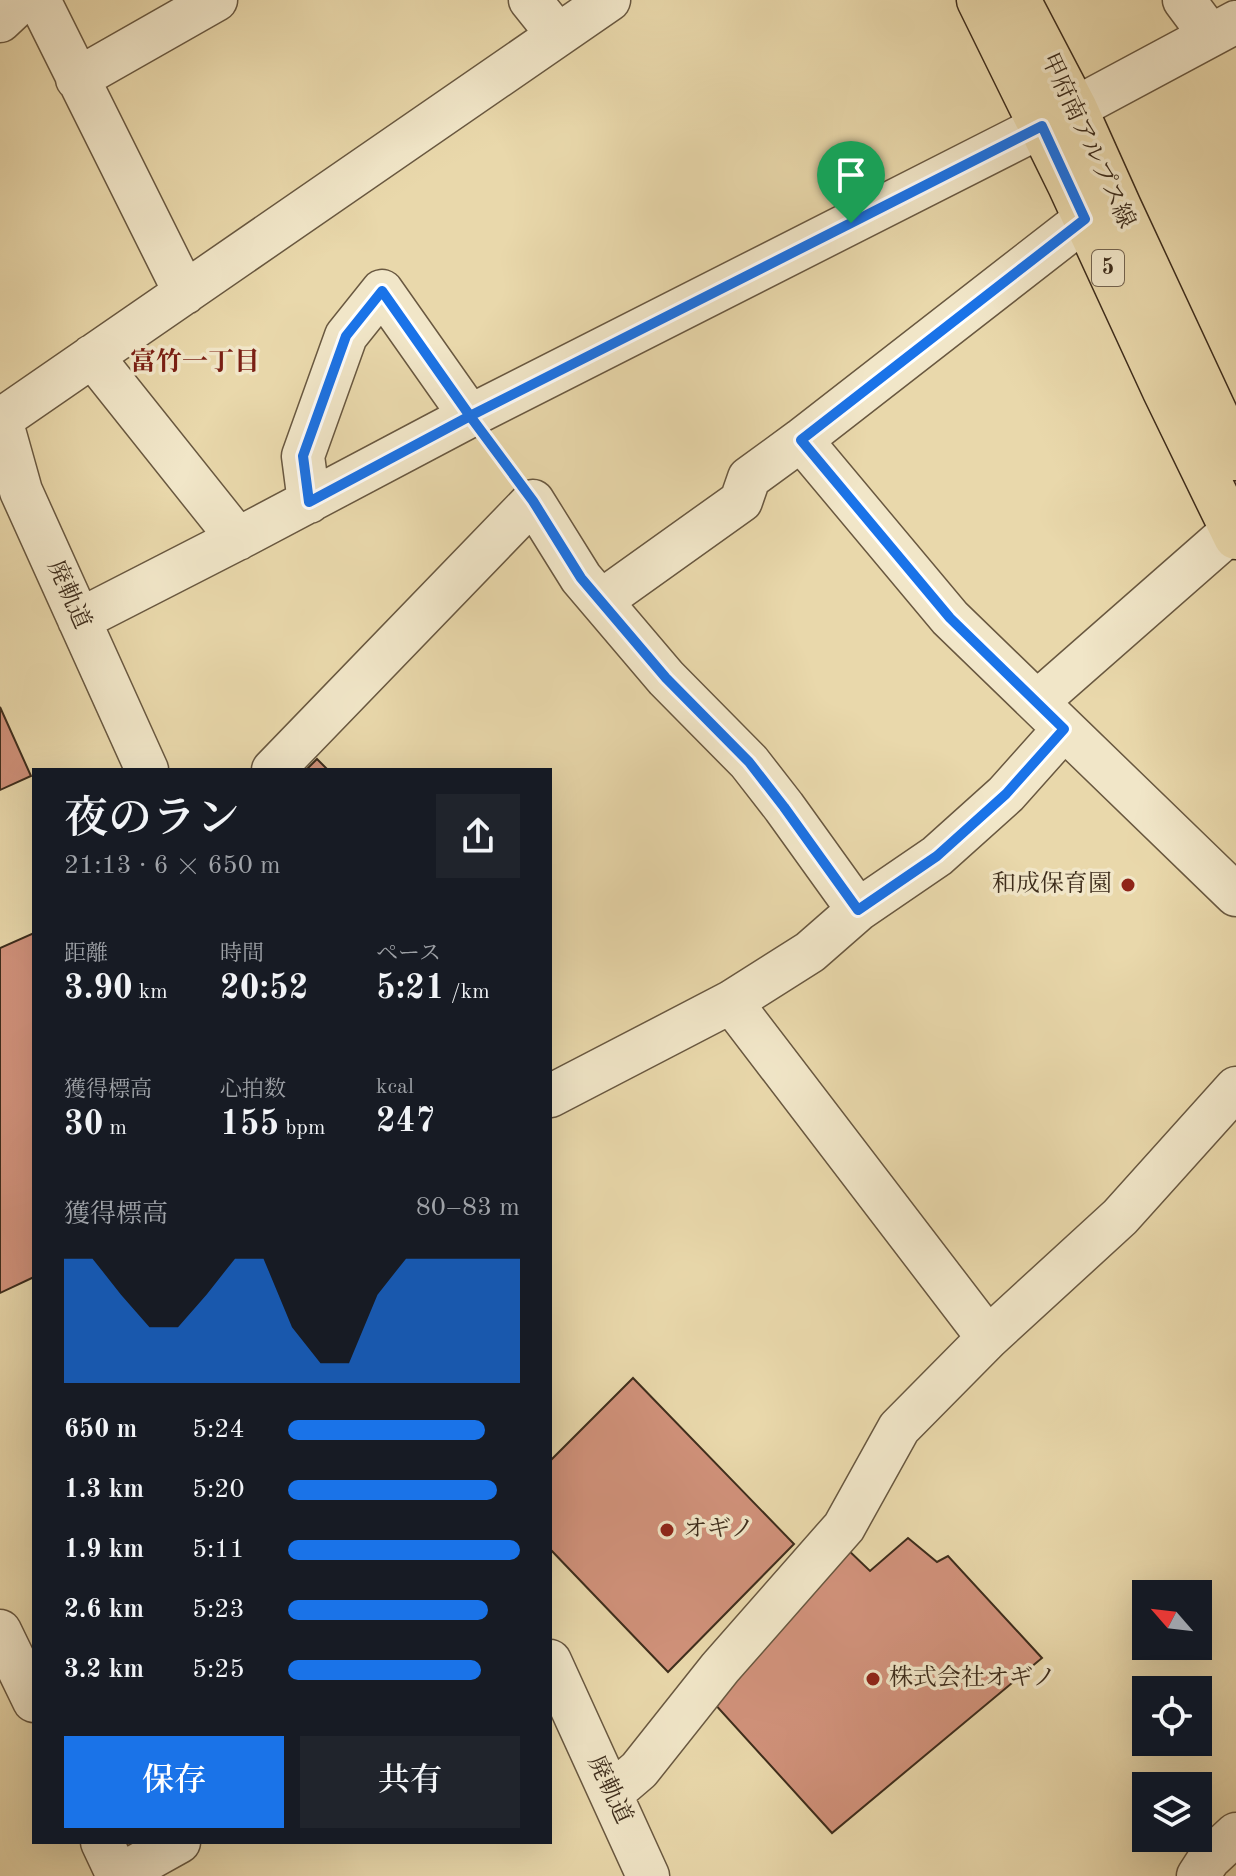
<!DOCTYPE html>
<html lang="ja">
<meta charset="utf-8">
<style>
:root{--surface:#171b24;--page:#20242c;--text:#f1f3f6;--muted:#9ea1a6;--accent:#1a73e8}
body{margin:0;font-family:"Old Standard TT","Noto Serif JP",serif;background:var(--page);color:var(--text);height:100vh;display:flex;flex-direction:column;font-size:30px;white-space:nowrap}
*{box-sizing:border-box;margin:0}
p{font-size:26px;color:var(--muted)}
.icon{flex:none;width:44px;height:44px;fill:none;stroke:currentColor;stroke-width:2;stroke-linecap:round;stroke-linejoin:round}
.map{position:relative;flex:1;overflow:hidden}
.side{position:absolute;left:32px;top:768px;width:520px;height:1076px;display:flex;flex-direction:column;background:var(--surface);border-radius:0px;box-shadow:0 8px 32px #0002}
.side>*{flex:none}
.needle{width:52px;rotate:298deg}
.fabs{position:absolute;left:1132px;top:1580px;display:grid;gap:16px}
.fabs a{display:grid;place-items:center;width:80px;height:80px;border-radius:0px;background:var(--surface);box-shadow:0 8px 32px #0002;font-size:40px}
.pin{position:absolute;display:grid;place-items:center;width:68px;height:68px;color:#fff;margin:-82px -34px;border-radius:50% 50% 50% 0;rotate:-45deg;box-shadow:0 0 8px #0007}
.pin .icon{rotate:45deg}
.round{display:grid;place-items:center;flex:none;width:84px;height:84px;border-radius:0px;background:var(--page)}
.headline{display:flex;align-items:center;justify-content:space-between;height:136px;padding:0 32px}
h1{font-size:44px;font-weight:600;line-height:60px}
.figures{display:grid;grid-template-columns:repeat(3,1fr);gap:12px;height:136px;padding:8px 32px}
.figures div{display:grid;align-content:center}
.figures b{font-size:34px;font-weight:600}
.figures small{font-size:22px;font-weight:400}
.figures p{font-size:22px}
.chart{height:224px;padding:16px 32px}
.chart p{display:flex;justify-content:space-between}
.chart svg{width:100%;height:144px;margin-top:8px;fill:var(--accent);opacity:.7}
.cta{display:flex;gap:16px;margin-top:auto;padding:16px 32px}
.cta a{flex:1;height:92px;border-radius:0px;background:var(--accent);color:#fff;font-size:32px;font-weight:600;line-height:92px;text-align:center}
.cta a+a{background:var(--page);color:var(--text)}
ul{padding:0 32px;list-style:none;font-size:26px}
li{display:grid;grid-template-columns:128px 96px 1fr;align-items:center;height:60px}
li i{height:20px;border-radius:10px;background:var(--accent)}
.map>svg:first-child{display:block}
.building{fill:#d1927b;stroke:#3e2d1c;stroke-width:2}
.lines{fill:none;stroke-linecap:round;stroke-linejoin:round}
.minor-casing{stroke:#695840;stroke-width:45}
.major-casing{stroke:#3e2d1c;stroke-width:47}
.path{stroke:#3e2d1c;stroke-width:5;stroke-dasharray:6 4;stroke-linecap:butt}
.minor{stroke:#f1e6c8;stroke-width:42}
.major{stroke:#e9d8ab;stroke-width:44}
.route-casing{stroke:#fff;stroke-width:16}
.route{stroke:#1a73e8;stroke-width:10}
.poi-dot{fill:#8f2418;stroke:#f1e6c8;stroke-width:3}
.labels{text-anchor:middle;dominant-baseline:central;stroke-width:7;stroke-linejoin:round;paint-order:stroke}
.shield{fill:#f1e6c8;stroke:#746450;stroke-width:2}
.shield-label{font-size:22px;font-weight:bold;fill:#3e2d1c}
.street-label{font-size:24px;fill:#3e2d1c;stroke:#f1e6c8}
.poi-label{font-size:24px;fill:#3e2d1c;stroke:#f1e6c8;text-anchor:start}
.neighbourhood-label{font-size:26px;font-weight:bold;fill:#7a1f14;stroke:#f1e6c8}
</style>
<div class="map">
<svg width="1236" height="1876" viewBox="0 0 1236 1876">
<rect width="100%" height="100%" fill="#e9d8ab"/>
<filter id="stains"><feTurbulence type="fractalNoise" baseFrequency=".0025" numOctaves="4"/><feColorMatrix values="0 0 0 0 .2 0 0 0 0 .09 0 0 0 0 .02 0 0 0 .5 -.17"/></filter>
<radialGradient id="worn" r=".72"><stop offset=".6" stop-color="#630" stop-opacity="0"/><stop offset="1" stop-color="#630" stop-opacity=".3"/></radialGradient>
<!-- building -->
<path class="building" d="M 0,707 L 31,776 L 0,790 Z
M 317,759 L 328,770 L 306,770 Z
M 34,933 L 34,1277 L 0,1293 L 0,948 Z
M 633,1378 L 794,1544 L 668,1672 L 550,1549 L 550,1461 Z
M 908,1538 L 937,1562 L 948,1556 L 1042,1658 L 832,1833 L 712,1701 L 845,1547 L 870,1571 Z"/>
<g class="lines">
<defs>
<path id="minor" d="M 39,0 L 185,293
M 530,0 L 558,35
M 1184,0 L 1210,35
M 0,21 L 16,6 L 19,0
M 77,79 L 216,0
M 92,356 L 238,539
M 0,416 L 21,491 L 147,770
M 0,420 L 609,0
M 801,440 L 950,618 L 1236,895
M 309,502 L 303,456 L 346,336 L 382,291 L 470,416
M 601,601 L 741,501 L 749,478 L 801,440 L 1085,219
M 79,620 L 245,535 L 470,416 L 1042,126 L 1236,22
M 1037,702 L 1233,530
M 273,770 L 533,501 L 581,578 L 666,678 L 749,762 L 784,807 L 858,910
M 731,1002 L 988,1338
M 550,1096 L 731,1002 L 810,952 L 858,910 L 937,856 L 1006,794 L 1064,729
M 0,1631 L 34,1701
M 550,1661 L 648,1876
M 611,1794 L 639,1770 L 720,1668 L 844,1527 L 899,1428 L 988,1338 L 1120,1217 L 1236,1088
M 102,1842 L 118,1876
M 118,1876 L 179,1842
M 1198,1876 L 1209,1859 L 1236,1834"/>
<path id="major" d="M 979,0 L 1070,185 L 1165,391 L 1236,537
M 1018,0 L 1075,109 L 1119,207 L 1236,458"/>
</defs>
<!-- minor casing -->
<use href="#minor" class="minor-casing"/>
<!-- major casing -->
<use href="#major" class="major-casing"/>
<!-- path -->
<path class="path" d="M 490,444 L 513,474"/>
<!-- minor -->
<use href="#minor" class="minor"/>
<!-- major -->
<use href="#major" class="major"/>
</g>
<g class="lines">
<defs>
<path id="route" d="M 851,223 L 470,416 L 382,291 L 346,336 L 303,456 L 309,502 L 470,416 L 533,501 L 581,578 L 666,678 L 749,762 L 784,807 L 858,910 L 937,856 L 1006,794 L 1064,729 L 950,618 L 801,440 L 1085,219 L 1042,126 L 851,223"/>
</defs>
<!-- route casing -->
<use href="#route" class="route-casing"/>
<!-- route -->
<use href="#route" class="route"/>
</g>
<!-- markers -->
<g class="poi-dot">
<circle cx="1128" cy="885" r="8"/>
<circle cx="667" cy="1530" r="8"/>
<circle cx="873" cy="1679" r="8"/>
</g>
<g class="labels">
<!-- shield labels -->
<rect class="shield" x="1092" y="250" width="32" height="36" rx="6"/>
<g class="shield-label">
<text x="1108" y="268">5</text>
</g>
<!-- street labels -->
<g class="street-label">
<text transform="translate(1087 141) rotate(65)">甲府南アルプス線</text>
<text transform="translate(68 595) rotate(66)">廃軌道</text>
<text transform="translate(609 1790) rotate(65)">廃軌道</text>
</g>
<!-- poi labels -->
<g class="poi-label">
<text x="1112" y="885" text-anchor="end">和成保育園</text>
<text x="683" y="1530">オギノ</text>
<text x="889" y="1679">株式会社オギノ</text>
</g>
<!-- neighbourhood labels -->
<g class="neighbourhood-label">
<text x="195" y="363">富竹一丁目</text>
</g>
</g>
<rect width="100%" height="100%" filter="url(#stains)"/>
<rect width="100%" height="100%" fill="url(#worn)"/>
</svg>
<div class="fabs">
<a><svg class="needle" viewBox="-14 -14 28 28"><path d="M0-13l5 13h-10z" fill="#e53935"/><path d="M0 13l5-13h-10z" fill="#9ea1a6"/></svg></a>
<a><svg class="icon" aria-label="locate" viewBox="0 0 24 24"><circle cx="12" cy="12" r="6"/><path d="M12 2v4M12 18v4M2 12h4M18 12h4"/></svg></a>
<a><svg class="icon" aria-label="layers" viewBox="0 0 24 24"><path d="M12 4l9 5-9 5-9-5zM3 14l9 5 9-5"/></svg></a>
</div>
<div class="pin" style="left:851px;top:223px;background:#1e9e55"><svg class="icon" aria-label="arrive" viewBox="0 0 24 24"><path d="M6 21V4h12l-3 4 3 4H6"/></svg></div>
<section class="side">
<div class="headline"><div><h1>夜のラン</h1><p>21:13 · 6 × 650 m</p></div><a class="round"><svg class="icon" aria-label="share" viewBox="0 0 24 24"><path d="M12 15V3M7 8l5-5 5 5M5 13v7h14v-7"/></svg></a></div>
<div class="figures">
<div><p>距離</p><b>3.90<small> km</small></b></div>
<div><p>時間</p><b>20:52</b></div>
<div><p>ペース</p><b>5:21<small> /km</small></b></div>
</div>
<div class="figures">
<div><p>獲得標高</p><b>30<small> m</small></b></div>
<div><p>心拍数</p><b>155<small> bpm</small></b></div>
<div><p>kcal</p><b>247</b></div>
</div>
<div class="chart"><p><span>獲得標高</span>80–83 m</p>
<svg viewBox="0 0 160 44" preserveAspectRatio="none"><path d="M0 44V6L10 6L20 17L30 27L40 27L50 17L60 6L70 6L80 27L90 38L100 38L110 17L120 6L130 6L140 6L150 6L160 6V44z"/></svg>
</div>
<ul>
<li><b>650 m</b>5:24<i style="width:85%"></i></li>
<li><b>1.3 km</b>5:20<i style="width:90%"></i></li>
<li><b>1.9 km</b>5:11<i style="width:100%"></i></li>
<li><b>2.6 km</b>5:23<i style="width:86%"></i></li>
<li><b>3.2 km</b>5:25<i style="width:83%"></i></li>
</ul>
<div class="cta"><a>保存</a><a>共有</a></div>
</section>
</div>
